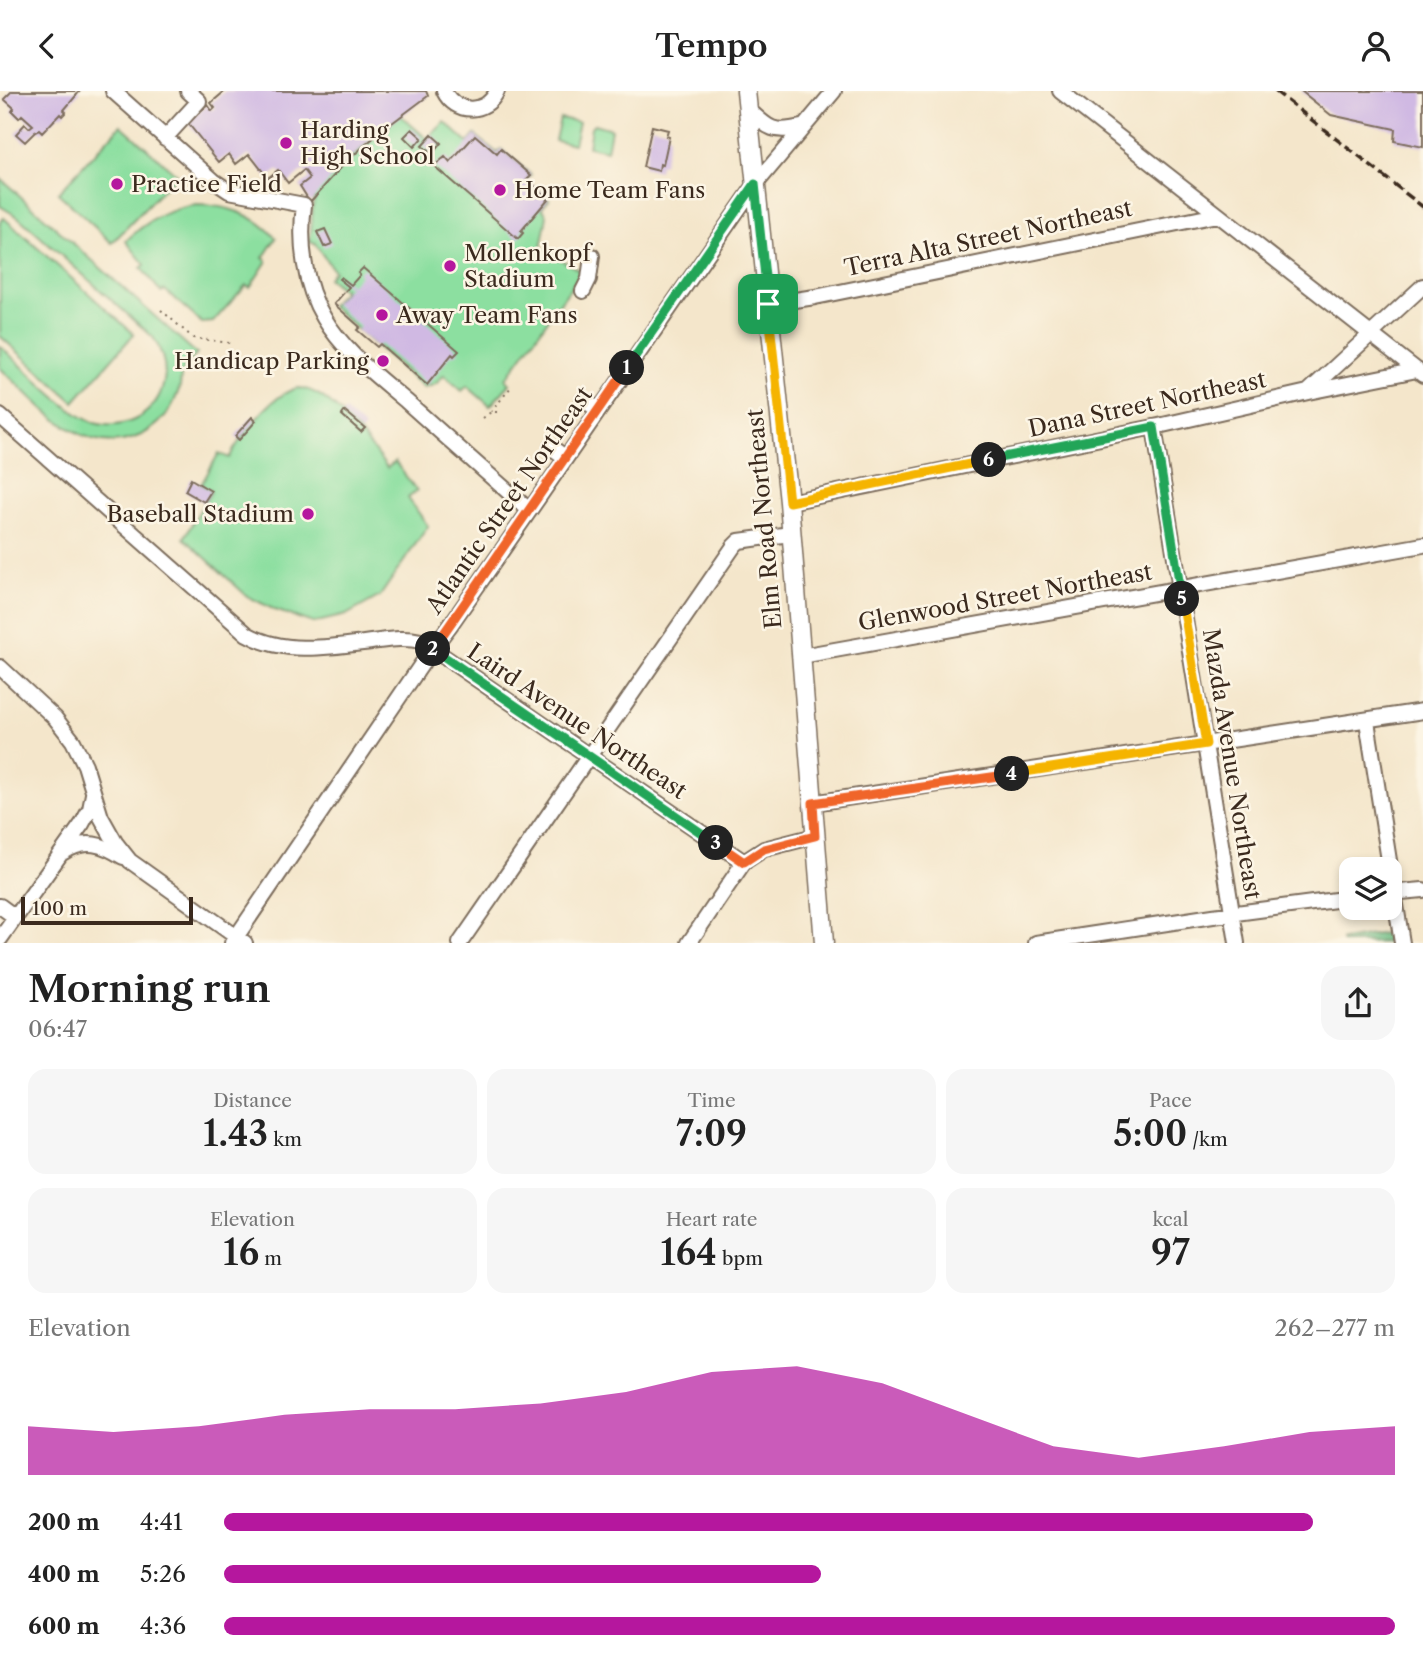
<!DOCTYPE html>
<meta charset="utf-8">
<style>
:root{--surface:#fff;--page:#f6f6f6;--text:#222;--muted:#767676;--accent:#b5179e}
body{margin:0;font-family:"Libre Caslon Text",serif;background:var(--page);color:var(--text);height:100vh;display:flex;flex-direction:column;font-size:26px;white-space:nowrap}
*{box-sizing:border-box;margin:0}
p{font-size:23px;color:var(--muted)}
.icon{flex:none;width:38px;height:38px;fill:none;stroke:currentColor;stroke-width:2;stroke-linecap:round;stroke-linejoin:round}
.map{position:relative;height:852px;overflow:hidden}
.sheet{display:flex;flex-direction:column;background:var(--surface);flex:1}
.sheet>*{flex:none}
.buttons{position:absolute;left:1339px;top:766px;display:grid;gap:14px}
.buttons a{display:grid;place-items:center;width:63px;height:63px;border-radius:14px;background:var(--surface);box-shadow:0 4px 10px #0003;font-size:35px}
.scale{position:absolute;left:21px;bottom:18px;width:172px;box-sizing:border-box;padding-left:7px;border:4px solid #3b2a1e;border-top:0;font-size:19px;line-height:24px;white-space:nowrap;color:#3b2a1e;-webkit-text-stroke:5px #fcf5e5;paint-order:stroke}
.pin{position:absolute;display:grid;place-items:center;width:60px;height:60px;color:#fff;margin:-30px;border-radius:14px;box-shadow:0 4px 10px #0006}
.km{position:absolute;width:35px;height:35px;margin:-18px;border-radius:50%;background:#222;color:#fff;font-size:19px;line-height:35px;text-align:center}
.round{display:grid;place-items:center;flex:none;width:74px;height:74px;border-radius:21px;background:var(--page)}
.headline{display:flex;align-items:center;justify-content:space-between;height:119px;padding:0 28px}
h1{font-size:38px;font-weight:600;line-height:52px}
.stats{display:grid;grid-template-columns:repeat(3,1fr);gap:10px;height:119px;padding:7px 28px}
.stats div{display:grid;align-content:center;border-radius:18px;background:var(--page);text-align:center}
.stats b{font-size:35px;font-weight:600}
.stats small{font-size:19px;font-weight:400}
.stats p{font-size:19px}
.chart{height:196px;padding:14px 28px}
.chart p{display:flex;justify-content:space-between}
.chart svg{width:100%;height:126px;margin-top:7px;fill:var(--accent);opacity:.7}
ul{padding:0 28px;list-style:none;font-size:23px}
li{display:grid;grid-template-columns:112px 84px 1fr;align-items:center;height:52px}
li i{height:18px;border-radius:9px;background:var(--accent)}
header{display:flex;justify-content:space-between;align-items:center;height:91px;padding:0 28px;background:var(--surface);font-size:32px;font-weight:600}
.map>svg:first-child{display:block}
.green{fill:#8cdfa0;stroke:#64845f;stroke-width:2}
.forest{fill:#71be86;stroke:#567452;stroke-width:2}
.building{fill:#d0b9e3}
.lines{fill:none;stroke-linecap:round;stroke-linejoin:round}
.minor-casing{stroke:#7c6c5b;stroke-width:18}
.major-casing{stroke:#7c6c5b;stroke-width:21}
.path{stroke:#7c6c5b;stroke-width:2;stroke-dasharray:2 5;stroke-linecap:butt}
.minor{stroke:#fff;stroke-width:14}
.major{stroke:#fff;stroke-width:18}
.rail{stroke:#3b2a1e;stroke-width:3.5;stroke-dasharray:10 5;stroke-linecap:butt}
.split-1-casing{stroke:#fff;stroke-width:14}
.split-2-casing{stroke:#fff;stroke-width:14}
.split-3-casing{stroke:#fff;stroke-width:14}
.split-4-casing{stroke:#fff;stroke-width:14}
.split-5-casing{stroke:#fff;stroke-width:14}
.split-6-casing{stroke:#fff;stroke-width:14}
.split-7-casing{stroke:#fff;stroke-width:14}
.split-1{stroke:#22a559;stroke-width:9}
.split-2{stroke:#f0652b;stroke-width:9}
.split-3{stroke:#22a559;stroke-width:9}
.split-4{stroke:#f0652b;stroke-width:9}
.split-5{stroke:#f5b400;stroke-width:9}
.split-6{stroke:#22a559;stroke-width:9}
.split-7{stroke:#f5b400;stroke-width:9}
.poi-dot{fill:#b5179e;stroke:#fcf5e5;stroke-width:2.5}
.labels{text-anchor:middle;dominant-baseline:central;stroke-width:5;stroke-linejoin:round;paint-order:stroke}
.poi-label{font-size:23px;fill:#3b2a1e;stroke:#fcf5e5;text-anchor:start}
.street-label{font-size:23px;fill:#3b2a1e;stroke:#fcf5e5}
</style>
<header><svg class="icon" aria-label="back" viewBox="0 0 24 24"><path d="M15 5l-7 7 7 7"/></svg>Tempo<svg class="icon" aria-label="person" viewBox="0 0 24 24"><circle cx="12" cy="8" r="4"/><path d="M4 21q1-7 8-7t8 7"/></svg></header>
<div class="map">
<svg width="1423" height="852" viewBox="0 0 1423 852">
<rect width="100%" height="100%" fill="#fcf5e5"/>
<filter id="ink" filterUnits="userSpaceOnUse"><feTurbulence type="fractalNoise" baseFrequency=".0143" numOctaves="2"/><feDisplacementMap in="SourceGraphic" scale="14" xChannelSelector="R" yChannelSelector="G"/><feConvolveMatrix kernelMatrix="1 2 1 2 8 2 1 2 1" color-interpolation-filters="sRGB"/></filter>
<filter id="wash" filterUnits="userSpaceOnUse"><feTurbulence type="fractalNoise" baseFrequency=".00686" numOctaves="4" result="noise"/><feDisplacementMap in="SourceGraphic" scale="28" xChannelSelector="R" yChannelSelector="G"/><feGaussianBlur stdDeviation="1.57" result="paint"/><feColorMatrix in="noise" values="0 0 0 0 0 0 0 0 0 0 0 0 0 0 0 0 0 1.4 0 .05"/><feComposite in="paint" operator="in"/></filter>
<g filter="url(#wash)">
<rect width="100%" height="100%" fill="#f4e6cb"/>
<!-- green -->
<path class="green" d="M 400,24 L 427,48 L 445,31 L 468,52 L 475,44 L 497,62 L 501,58 L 531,84 L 527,89 L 549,108 L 542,116 L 547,125 L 541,157 L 582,181 L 506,288 L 510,293 L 490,315 L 467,295 L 462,300 L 444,284 L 436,293 L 424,297 L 331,215 L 344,200 L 328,187 L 334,180 L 315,153 L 310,151 L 314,104 L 335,81 Z
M 560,27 L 579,31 L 574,53 L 555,49 Z
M 594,33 L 611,38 L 607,60 L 588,56 L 591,36 Z
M 121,34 L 177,84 L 112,152 L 58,102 Z
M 0,87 L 197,263 C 192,268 186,273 183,279 C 180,284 181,289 180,295 C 177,305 173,315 166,324 C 157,335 145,344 131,348 C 78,364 35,308 0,277 L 0,255 C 22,274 67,322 92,331 C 105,336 121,335 134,329 C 145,324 155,314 160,303 C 169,283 164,263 153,246 L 18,126 L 0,115 Z
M 196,114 C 228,114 254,123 276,147 L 263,167 L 267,170 L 250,196 L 246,194 L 213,231 L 202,232 L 165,199 L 161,201 L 141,177 L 145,174 L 126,150 C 146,130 168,118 196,114 Z
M 4,127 L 134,243 L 74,311 L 0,245 L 0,131 Z
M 298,297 C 329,297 370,354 387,377 L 395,371 L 417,400 L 408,407 L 428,435 L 380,505 L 346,524 L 313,532 L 275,519 L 247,505 L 184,447 L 211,400 L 201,394 L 219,362 L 229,367 C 242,344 271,303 298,297 Z"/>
<!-- forest -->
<path class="forest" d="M 1396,840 L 1398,851 L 1342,852 L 1342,849 Z"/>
<g id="blocks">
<!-- building -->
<path class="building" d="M 12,0 L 80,0 L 64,19 L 66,21 L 62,25 L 60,23 L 42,42 L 39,39 L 35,41 L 25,51 L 16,43 L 25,33 L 29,37 L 33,34 L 22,24 L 19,27 L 12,20 L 14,17 L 4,8 Z
M 225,0 L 426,0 L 428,5 L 380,41 L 346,71 L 310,111 L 300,95 L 310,87 L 304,79 L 288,92 L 278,79 L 268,87 L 249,63 L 236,73 L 229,63 L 219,71 L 187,31 L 208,14 L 212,20 L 215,17 L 211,12 Z
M 1301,0 L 1423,0 L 1423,56 L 1394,50 L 1395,38 L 1331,24 Z
M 652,35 L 668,39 L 666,45 L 669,46 L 663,74 L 660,73 L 659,80 L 643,76 Z
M 412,38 L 422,47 L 414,56 L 404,46 Z
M 432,44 L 441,52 L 432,63 L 422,55 Z
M 475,44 L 497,63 L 501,58 L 531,84 L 527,88 L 548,108 L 521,140 L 523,142 L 518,148 L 434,75 L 445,66 L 450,72 Z
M 325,138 L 332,153 L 324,156 L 317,141 Z
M 363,177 L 459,260 L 454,265 L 452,263 L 427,294 L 380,253 L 377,256 L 357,239 L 360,236 L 334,213 L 349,196 L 339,188 L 341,186 L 351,194 L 360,184 L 358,182 Z
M 345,320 L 365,337 L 361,341 L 342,324 Z
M 252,326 L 256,330 L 239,349 L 235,345 Z
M 191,388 L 211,400 L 204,411 L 185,400 Z"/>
</g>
</g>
<g filter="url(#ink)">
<use href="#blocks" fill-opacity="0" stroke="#7c6c5b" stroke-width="2"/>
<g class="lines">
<defs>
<path id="minor" d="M 113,0 L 214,90 L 229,100 L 304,114 C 299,152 304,194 324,227 C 344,261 377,285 406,310 C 447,347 488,383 529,419
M 444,0 C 455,23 486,24 497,0
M 1060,0 L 1423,284
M 748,18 C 768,37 773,43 801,36
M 165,47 L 199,10 L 188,0
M 583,200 L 589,188 L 592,165
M 768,213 L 815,206 L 1217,124
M 1308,301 L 1417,279
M 583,309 L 599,319
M 0,325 L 247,543 C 284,564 331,556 371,551 C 388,549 404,546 421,550 L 744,771
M 1154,336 L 1237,852
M 551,356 L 566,367
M 789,411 L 1154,336 L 1308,301 L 1423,195
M 801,565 L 1423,454
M 0,576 L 55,627 L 73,650 L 85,674 L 101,726 L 115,751 L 130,770 L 245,852
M 1367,630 L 1402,852
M 813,712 L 1423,620
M 64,761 C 85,747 103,753 123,766
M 1390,802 L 1423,799
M 0,815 L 15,826
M 0,848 L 82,733 L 90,718 L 93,703
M 232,852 L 432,558 L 451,533 L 755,94 L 834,0
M 460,852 L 734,455 L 739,450 L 790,443
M 689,852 L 744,771 L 764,758 L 815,745
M 1036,852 L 1213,825 L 1351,807"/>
<path id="major" d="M 746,0 L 789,411 L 824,852"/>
</defs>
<!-- minor casing -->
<use href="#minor" class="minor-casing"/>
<!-- major casing -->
<use href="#major" class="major-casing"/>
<!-- path -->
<path class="path" d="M 161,219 L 193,247 L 230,252
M 491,321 L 511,296
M 483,327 L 491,321 L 499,321"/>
<!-- minor -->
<use href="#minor" class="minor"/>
<!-- major -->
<use href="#major" class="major"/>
<!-- rail -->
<path class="rail" d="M 1275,0 L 1423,116"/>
</g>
</g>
<g class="lines" filter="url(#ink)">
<defs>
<path id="split-1" d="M 627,277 L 755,93 L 768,213"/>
<path id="split-2" d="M 433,558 L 627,277"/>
<path id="split-3" d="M 433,558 L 716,752"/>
<path id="split-4" d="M 716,752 L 744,771 L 764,758 L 815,745 L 813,712 L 1012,683"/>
<path id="split-5" d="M 1012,683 L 1206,653 L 1182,508"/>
<path id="split-6" d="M 989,369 L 1154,336 L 1182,508"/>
<path id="split-7" d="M 768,213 L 789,411 L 989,369"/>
</defs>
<!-- split-1 casing -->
<use href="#split-1" class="split-1-casing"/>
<!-- split-2 casing -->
<use href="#split-2" class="split-2-casing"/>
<!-- split-3 casing -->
<use href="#split-3" class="split-3-casing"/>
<!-- split-4 casing -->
<use href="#split-4" class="split-4-casing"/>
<!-- split-5 casing -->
<use href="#split-5" class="split-5-casing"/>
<!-- split-6 casing -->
<use href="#split-6" class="split-6-casing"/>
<!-- split-7 casing -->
<use href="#split-7" class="split-7-casing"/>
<!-- split-1 -->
<use href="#split-1" class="split-1"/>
<!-- split-2 -->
<use href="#split-2" class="split-2"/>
<!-- split-3 -->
<use href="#split-3" class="split-3"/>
<!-- split-4 -->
<use href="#split-4" class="split-4"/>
<!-- split-5 -->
<use href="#split-5" class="split-5"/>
<!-- split-6 -->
<use href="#split-6" class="split-6"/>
<!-- split-7 -->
<use href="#split-7" class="split-7"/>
</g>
<!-- markers -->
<g class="poi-dot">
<circle cx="286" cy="52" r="7"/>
<circle cx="117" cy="93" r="7"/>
<circle cx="500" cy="99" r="7"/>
<circle cx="450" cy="175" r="7"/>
<circle cx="382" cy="224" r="7"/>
<circle cx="383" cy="270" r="7"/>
<circle cx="308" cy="423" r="7"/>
</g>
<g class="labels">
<!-- poi labels -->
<g class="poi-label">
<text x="300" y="39">Harding<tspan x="300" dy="26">High School</tspan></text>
<text x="131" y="93">Practice Field</text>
<text x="514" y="99">Home Team Fans</text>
<text x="464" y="162">Mollenkopf<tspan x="464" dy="26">Stadium</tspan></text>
<text x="396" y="224">Away Team Fans</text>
<text x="369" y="270" text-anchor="end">Handicap Parking</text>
<text x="294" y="423" text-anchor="end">Baseball Stadium</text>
</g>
<!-- street labels -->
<g class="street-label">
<text transform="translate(988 147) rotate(-12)">Terra Alta Street Northeast</text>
<text transform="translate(1147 313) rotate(-12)">Dana Street Northeast</text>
<text transform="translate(509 409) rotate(-55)">Atlantic Street Northeast</text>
<text transform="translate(764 428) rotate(-95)">Elm Road Northeast</text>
<text transform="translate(1005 506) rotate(-10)">Glenwood Street Northeast</text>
<text transform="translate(577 630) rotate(34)">Laird Avenue Northeast</text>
<text transform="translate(1232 673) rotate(81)">Mazda Avenue Northeast</text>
</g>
</g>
</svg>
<div class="buttons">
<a><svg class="icon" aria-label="layers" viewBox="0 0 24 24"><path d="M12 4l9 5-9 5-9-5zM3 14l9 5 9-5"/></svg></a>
</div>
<div class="scale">100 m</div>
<div class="pin" style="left:768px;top:213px;background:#1e9e55"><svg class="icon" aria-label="arrive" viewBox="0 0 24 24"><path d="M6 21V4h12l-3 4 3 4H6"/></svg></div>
<b class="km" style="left:627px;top:277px">1</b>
<b class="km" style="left:433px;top:558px">2</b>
<b class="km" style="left:716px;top:752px">3</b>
<b class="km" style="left:1012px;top:683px">4</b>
<b class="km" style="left:1182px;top:508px">5</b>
<b class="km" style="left:989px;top:369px">6</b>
</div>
<section class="sheet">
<div class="headline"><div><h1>Morning run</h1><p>06:47</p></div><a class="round"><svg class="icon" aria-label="share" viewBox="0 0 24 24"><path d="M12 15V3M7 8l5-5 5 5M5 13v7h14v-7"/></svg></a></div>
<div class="stats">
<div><p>Distance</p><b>1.43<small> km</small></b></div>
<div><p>Time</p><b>7:09</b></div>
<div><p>Pace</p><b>5:00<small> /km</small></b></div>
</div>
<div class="stats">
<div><p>Elevation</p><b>16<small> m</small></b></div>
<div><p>Heart rate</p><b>164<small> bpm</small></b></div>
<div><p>kcal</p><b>97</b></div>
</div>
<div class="chart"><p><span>Elevation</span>262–277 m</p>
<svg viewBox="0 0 160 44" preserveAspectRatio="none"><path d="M0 44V27L10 29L20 27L30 23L40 21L50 21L60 19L70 15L80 8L90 6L100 12L110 23L120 34L130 38L140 34L150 29L160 27V44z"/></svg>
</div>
<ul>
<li><b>200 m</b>4:41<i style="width:93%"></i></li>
<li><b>400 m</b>5:26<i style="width:51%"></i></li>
<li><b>600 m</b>4:36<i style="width:100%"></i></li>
</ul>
</section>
